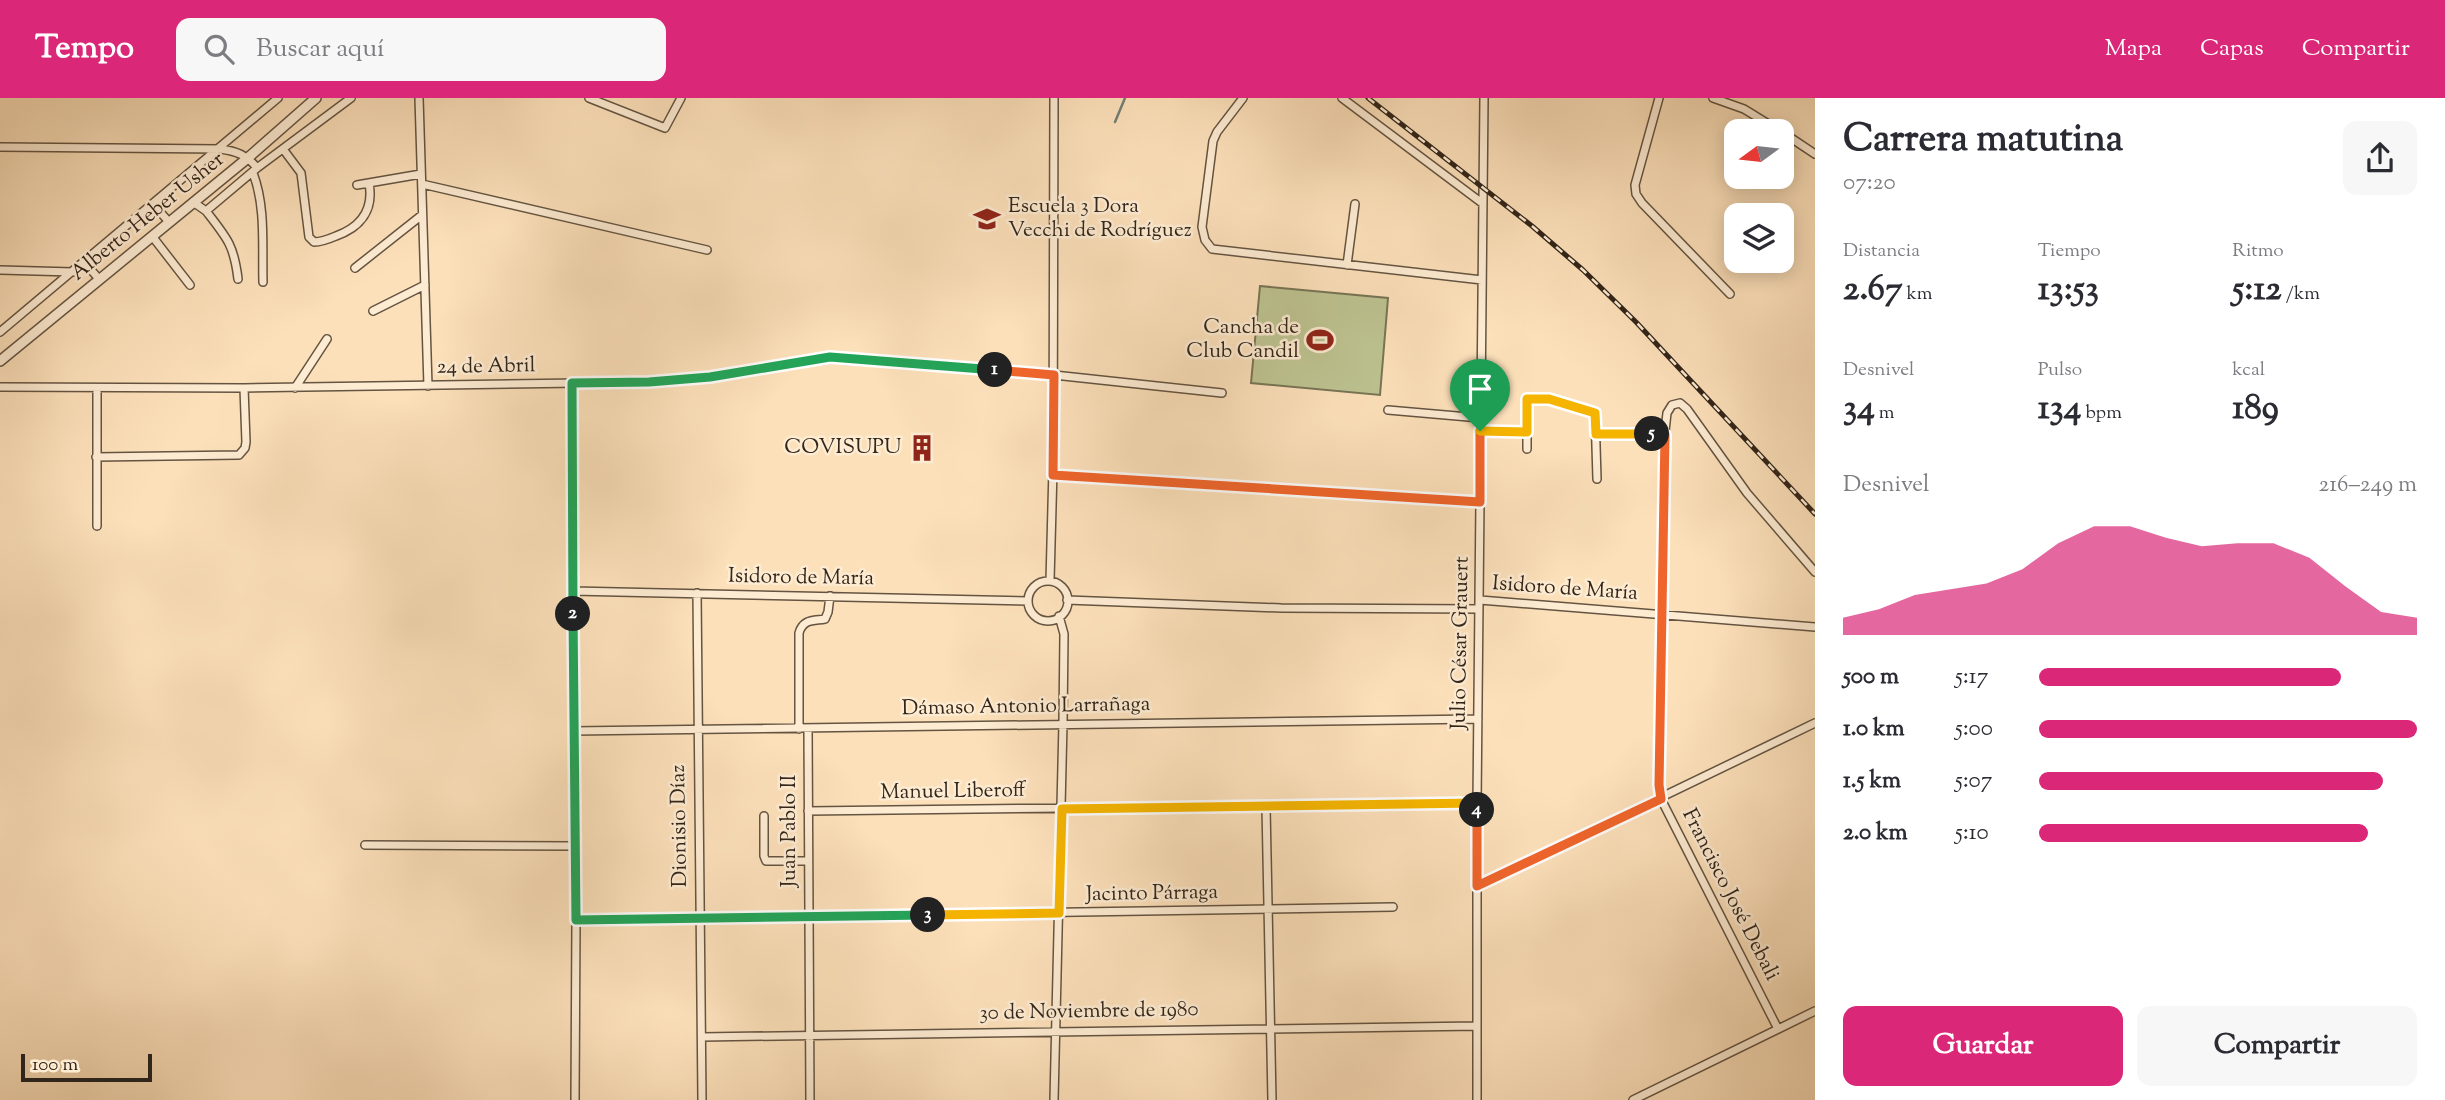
<!DOCTYPE html>
<html lang="es">
<meta charset="utf-8">
<style>
:root{--surface:#fff;--page:#f7f7f7;--text:#2b2b33;--muted:#7c7c81;--accent:#db2777}
body{margin:0;font-family:"Sorts Mill Goudy",serif;background:var(--page);color:var(--text);height:100vh;display:flex;flex-direction:column;font-size:26px;white-space:nowrap}
*{box-sizing:border-box;margin:0}
p{font-size:23px;color:var(--muted)}
.icon{flex:none;width:38px;height:38px;fill:none;stroke:currentColor;stroke-width:2;stroke-linecap:round;stroke-linejoin:round}
.map{position:relative;flex:1;overflow:hidden}
.details{display:flex;flex-direction:column;background:var(--surface);width:630px}
.details>*{flex:none}
.needle{width:46px;rotate:255deg}
.controls{position:absolute;left:1724px;top:21px;display:grid;gap:14px}
.controls a{display:grid;place-items:center;width:70px;height:70px;border-radius:14px;background:var(--surface);box-shadow:0 4px 18px #0003;font-size:35px}
.scale{position:absolute;left:21px;bottom:18px;width:131px;box-sizing:border-box;padding-left:7px;border:4px solid #322519;border-top:0;font-size:19px;line-height:24px;white-space:nowrap;color:#322519;-webkit-text-stroke:5px #fdebd2;paint-order:stroke}
.pin{position:absolute;display:grid;place-items:center;width:60px;height:60px;color:#fff;margin:-72px -30px;border-radius:50% 50% 50% 0;rotate:-45deg;box-shadow:0 0 7px #0007}
.pin .icon{rotate:45deg}
.km{position:absolute;width:35px;height:35px;margin:-18px;border-radius:50%;background:#222;color:#fff;font-size:19px;line-height:35px;text-align:center}
.round{display:grid;place-items:center;flex:none;width:74px;height:74px;border-radius:14px;background:var(--page)}
.overview{display:flex;align-items:center;justify-content:space-between;height:119px;padding:0 28px}
h1{font-size:38px;font-weight:700;line-height:52px}
.stats{display:grid;grid-template-columns:repeat(3,1fr);gap:10px;height:119px;padding:7px 28px}
.stats div{display:grid;align-content:center}
.stats b{font-size:35px;font-weight:700}
.stats small{font-size:19px;font-weight:400}
.stats p{font-size:19px}
.chart{height:196px;padding:14px 28px}
.chart p{display:flex;justify-content:space-between}
.chart svg{width:100%;height:126px;margin-top:7px;fill:var(--accent);opacity:.7}
.primary-button{display:flex;gap:14px;margin-top:auto;padding:14px 28px}
.primary-button a{flex:1;height:80px;border-radius:14px;background:var(--accent);color:#fff;font-size:28px;font-weight:700;line-height:80px;text-align:center}
.primary-button a+a{background:var(--page);color:var(--text)}
ul{padding:0 28px;list-style:none;font-size:23px}
li{display:grid;grid-template-columns:112px 84px 1fr;align-items:center;height:52px}
li i{height:18px;border-radius:9px;background:var(--accent)}
header{display:flex;align-items:center;gap:42px;box-sizing:border-box;height:98px;padding:0 35px;background:var(--accent);color:#fff}
header strong{font-size:33px}
nav{display:flex;gap:38px;margin-inline-start:auto;font-size:24px}
.search{width:490px;height:63px;background:var(--page);display:flex;align-items:center;gap:18px;box-sizing:border-box;padding:0 24px;border-radius:14px;color:var(--muted);font-size:26px}
main{display:flex;flex:1;min-height:0}
.map>svg:first-child{display:block}
.green{fill:#bdc391;stroke:#787455;stroke-width:2}
.lines{fill:none;stroke-linecap:round;stroke-linejoin:round}
.stream{stroke:#748077;stroke-width:2.5}
.minor-casing{stroke:#645441;stroke-width:10}
.tertiary-casing{stroke:#645441;stroke-width:12}
.minor{stroke:#fdebd2;stroke-width:7}
.tertiary{stroke:#fdebd2;stroke-width:9}
.rail-casing{stroke:#322519;stroke-width:5}
.rail{stroke:#fdebd2;stroke-width:2.5;stroke-dasharray:8;stroke-linecap:butt}
.split-1-casing{stroke:#fff;stroke-width:14}
.split-2-casing{stroke:#fff;stroke-width:14}
.split-3-casing{stroke:#fff;stroke-width:14}
.split-4-casing{stroke:#fff;stroke-width:14}
.split-5-casing{stroke:#fff;stroke-width:14}
.split-6-casing{stroke:#fff;stroke-width:14}
.split-1{stroke:#f0652b;stroke-width:9}
.split-2{stroke:#22a559;stroke-width:9}
.split-3{stroke:#22a559;stroke-width:9}
.split-4{stroke:#f5b400;stroke-width:9}
.split-5{stroke:#f0652b;stroke-width:9}
.split-6{stroke:#f5b400;stroke-width:9}
.labels{text-anchor:middle;dominant-baseline:central;stroke-width:5;stroke-linejoin:round;paint-order:stroke}
.poi-label{font-size:21px;fill:#322519;stroke:#fdebd2;text-anchor:end}
.street-label{font-size:21px;fill:#322519;stroke:#fdebd2}
</style>
<header>
<strong>Tempo</strong>
<div class="search"><svg class="icon" aria-label="search" viewBox="0 0 24 24"><circle cx="10" cy="10" r="6"/><path d="M15 15l6 6"/></svg>Buscar aquí</div>
<nav><a>Mapa</a><a>Capas</a><a>Compartir</a></nav>
</header>
<main>
<div class="map">
<svg width="1815" height="1002" viewBox="0 0 1815 1002">
<rect width="100%" height="100%" fill="#fce0ba"/>
<filter id="stains"><feTurbulence type="fractalNoise" baseFrequency=".00286" numOctaves="4"/><feColorMatrix values="0 0 0 0 .2 0 0 0 0 .09 0 0 0 0 .02 0 0 0 .5 -.17"/></filter>
<radialGradient id="worn" r=".72"><stop offset=".6" stop-color="#630" stop-opacity="0"/><stop offset="1" stop-color="#630" stop-opacity=".3"/></radialGradient>
<!-- green -->
<path class="green" d="M 1260,188 L 1388,200 L 1380,297 L 1251,285 Z"/>
<g class="lines">
<!-- stream -->
<path class="stream" d="M 1115,24 L 1125,0"/>
<defs>
<path id="minor" d="M 419,0 L 428,288
M 589,0 L 665,30 L 681,0
M 1243,0 L 1217,34 L 1213,43 L 1202,129 L 1205,142 L 1212,151 L 1482,182
M 1342,0 L 1482,105
M 1659,0 L 1635,87 L 1636,96 L 1642,105 L 1730,196
M 1713,0 L 1744,11 L 1780,33
M 1782,34 L 1815,56
M 0,49 L 220,51 C 236,53 247,57 257,70
M 283,51 L 301,75 L 309,139 L 314,144 C 322,144 329,141 336,138 C 361,129 374,112 369,85
M 253,75 C 266,109 262,148 263,184
M 422,86 L 707,152
M 357,87 L 421,76
M 193,104 L 206,113 L 257,70 L 351,0
M 154,107 L 169,124
M 206,113 C 227,140 234,147 238,181
M 152,138 L 190,187
M 85,165 L 99,181
M 1347,167 L 1355,106
M 355,170 L 422,117
M 0,172 L 73,174
M 373,213 L 425,187
M 0,234 L 278,0
M 572,285 L 576,822 L 575,1002
M 0,289 L 244,290 L 649,284 L 710,279 L 817,260 L 840,259 L 1054,277 L 1222,295
M 295,290 L 327,241
M 1388,312 L 1480,320
M 1480,333 L 1527,334
M 1596,336 L 1665,337
M 1527,351 L 1527,301 L 1549,301 L 1595,315 L 1597,381
M 96,359 L 239,357 L 245,350 L 246,344 L 244,290
M 1053,377 L 1480,404
M 97,428 L 97,290
M 1050,483 L 1053,371 L 1054,0
M1028 503a20 20 0 1 1 40 0a20 20 0 1 1-40 0Z
M 573,493 L 1028,503
M 697,495 L 702,1002
M 1067,502 L 1281,510 L 1479,511
M 1480,502 L 1815,529
M 799,631 L 799,535 C 803,521 813,523 825,521 L 828,514 L 830,498
M 808,631 L 810,1002
M 574,633 L 1478,621
M 1266,709 L 1272,1002
M 808,713 L 1477,705
M 764,718 L 764,758 L 766,763 L 808,763
M 365,747 L 575,748
M 1477,788 L 1815,625
M 576,822 L 1393,809
M 1778,931 L 1661,701 L 1659,687 L 1665,333 L 1667,315 L 1672,307 L 1680,305 L 1687,311 L 1747,395 L 1815,474
M 702,939 L 1477,928
M 1054,1002 L 1063,625 L 1064,536 L 1059,518
M 1477,1002 L 1477,705 L 1484,0
M 1633,1002 L 1815,913"/>
<path id="tertiary" d="M 0,263 L 249,59 L 316,0"/>
</defs>
<!-- minor casing -->
<use href="#minor" class="minor-casing"/>
<!-- tertiary casing -->
<use href="#tertiary" class="tertiary-casing"/>
<!-- minor -->
<use href="#minor" class="minor"/>
<!-- tertiary -->
<use href="#tertiary" class="tertiary"/>
<defs>
<path id="rail" d="M 1368,0 L 1532,128 L 1583,172 L 1636,224 L 1815,416"/>
</defs>
<!-- rail casing -->
<use href="#rail" class="rail-casing"/>
<!-- rail -->
<use href="#rail" class="rail"/>
</g>
<g class="lines">
<defs>
<path id="split-1" d="M 995,272 L 1054,277 L 1053,377 L 1480,404 L 1480,333"/>
<path id="split-2" d="M 573,516 L 572,285 L 649,284 L 710,279 L 830,259 L 995,272"/>
<path id="split-3" d="M 573,516 L 576,822 L 928,817"/>
<path id="split-4" d="M 928,817 L 1059,815 L 1062,711 L 1476,705 L 1477,712"/>
<path id="split-5" d="M 1477,712 L 1477,788 L 1661,701 L 1659,687 L 1665,337 L 1652,336"/>
<path id="split-6" d="M 1480,333 L 1527,334 L 1527,301 L 1549,301 L 1595,315 L 1596,336 L 1652,336"/>
</defs>
<!-- split-1 casing -->
<use href="#split-1" class="split-1-casing"/>
<!-- split-2 casing -->
<use href="#split-2" class="split-2-casing"/>
<!-- split-3 casing -->
<use href="#split-3" class="split-3-casing"/>
<!-- split-4 casing -->
<use href="#split-4" class="split-4-casing"/>
<!-- split-5 casing -->
<use href="#split-5" class="split-5-casing"/>
<!-- split-6 casing -->
<use href="#split-6" class="split-6-casing"/>
<!-- split-1 -->
<use href="#split-1" class="split-1"/>
<!-- split-2 -->
<use href="#split-2" class="split-2"/>
<!-- split-3 -->
<use href="#split-3" class="split-3"/>
<!-- split-4 -->
<use href="#split-4" class="split-4"/>
<!-- split-5 -->
<use href="#split-5" class="split-5"/>
<!-- split-6 -->
<use href="#split-6" class="split-6"/>
</g>
<!-- icons -->
<defs>
<symbol id="school-bare" viewBox="-9 -9 18 18"><path d="M0-5L7-2L0 1L-7-2ZM-4 1L0 2.5L4 1V4Q0 6-4 4Z" fill="#8f2418" stroke="#fdebd2" stroke-width="2.5" paint-order="stroke"/></symbol>
<symbol id="stadium-bare" viewBox="-9 -9 18 18"><path d="M0-5a6.5 5 0 1 0 0 10a6.5 5 0 1 0 0-10ZM-3.5-1.8h7v3.6h-7Z" fill="#8f2418" stroke="#fdebd2" stroke-width="2.5" paint-order="stroke"/></symbol>
<symbol id="building-bare" viewBox="-9 -9 18 18"><path d="M-4-6H4V6H1V3H-1V6H-4ZM-2.5-4.3h1.7v1.8h-1.7ZM.8-4.3h1.7v1.8H.8ZM-2.5-1h1.7V.8h-1.7ZM.8-1h1.7V.8H.8Z" fill="#8f2418" stroke="#fdebd2" stroke-width="2.5" paint-order="stroke"/></symbol>
</defs>
<g fill-rule="evenodd">
<use href="#school-bare" x="968" y="102" width="38" height="38"/>
<use href="#stadium-bare" x="1301" y="223" width="38" height="38"/>
<use href="#building-bare" x="903" y="331" width="38" height="38"/>
</g>
<g class="labels">
<!-- poi labels -->
<g class="poi-label">
<text x="1008" y="109" text-anchor="start">Escuela 3 Dora<tspan x="1008" dy="24">Vecchi de Rodríguez</tspan></text>
<text x="1299" y="230">Cancha de<tspan x="1299" dy="24">Club Candil</tspan></text>
<text x="901" y="350">COVISUPU</text>
</g>
<!-- street labels -->
<g class="street-label">
<text transform="translate(148 119) rotate(-39)">Alberto Heber Usher</text>
<text transform="translate(486 269) rotate(-1)">24 de Abril</text>
<text transform="translate(801 480) rotate(1)">Isidoro de María</text>
<text transform="translate(1565 491) rotate(4)">Isidoro de María</text>
<text transform="translate(1461 545) rotate(-89)">Julio César Grauert</text>
<text transform="translate(1026 609) rotate(-1)">Dámaso Antonio Larrañaga</text>
<text transform="translate(953 694) rotate(-1)">Manuel Liberoff</text>
<text transform="translate(680 728) rotate(-91)">Dionisio Díaz</text>
<text transform="translate(790 733) rotate(-90)">Juan Pablo II</text>
<text transform="translate(1152 796) rotate(-1)">Jacinto Párraga</text>
<text transform="translate(1730 797) rotate(63)">Francisco José Debali</text>
<text transform="translate(1089 914) rotate(-1)">30 de Noviembre de 1980</text>
</g>
</g>
<rect width="100%" height="100%" filter="url(#stains)"/>
<rect width="100%" height="100%" fill="url(#worn)"/>
</svg>
<div class="controls">
<a><svg class="needle" viewBox="-14 -14 28 28"><path d="M0-13l5 13h-10z" fill="#e53935"/><path d="M0 13l5-13h-10z" fill="#7c7c81"/></svg></a>
<a><svg class="icon" aria-label="layers" viewBox="0 0 24 24"><path d="M12 4l9 5-9 5-9-5zM3 14l9 5 9-5"/></svg></a>
</div>
<div class="scale">100 m</div>
<div class="pin" style="left:1480px;top:333px;background:#1e9e55"><svg class="icon" aria-label="arrive" viewBox="0 0 24 24"><path d="M6 21V4h12l-3 4 3 4H6"/></svg></div>
<b class="km" style="left:995px;top:272px">1</b>
<b class="km" style="left:573px;top:516px">2</b>
<b class="km" style="left:928px;top:817px">3</b>
<b class="km" style="left:1477px;top:712px">4</b>
<b class="km" style="left:1652px;top:336px">5</b>
</div>
<section class="details">
<div class="overview"><div><h1>Carrera matutina</h1><p>07:20</p></div><a class="round"><svg class="icon" aria-label="share" viewBox="0 0 24 24"><path d="M12 15V3M7 8l5-5 5 5M5 13v7h14v-7"/></svg></a></div>
<div class="stats">
<div><p>Distancia</p><b>2.67<small> km</small></b></div>
<div><p>Tiempo</p><b>13:53</b></div>
<div><p>Ritmo</p><b>5:12<small> /km</small></b></div>
</div>
<div class="stats">
<div><p>Desnivel</p><b>34<small> m</small></b></div>
<div><p>Pulso</p><b>134<small> bpm</small></b></div>
<div><p>kcal</p><b>189</b></div>
</div>
<div class="chart"><p><span>Desnivel</span>216–249 m</p>
<svg viewBox="0 0 160 44" preserveAspectRatio="none"><path d="M0 44V38L10 35L20 30L30 28L40 26L50 21L60 12L70 6L80 6L90 10L100 13L110 12L120 12L130 17L140 27L150 36L160 38V44z"/></svg>
</div>
<ul>
<li><b>500 m</b>5:17<i style="width:80%"></i></li>
<li><b>1.0 km</b>5:00<i style="width:100%"></i></li>
<li><b>1.5 km</b>5:07<i style="width:91%"></i></li>
<li><b>2.0 km</b>5:10<i style="width:87%"></i></li>
</ul>
<div class="primary-button"><a>Guardar</a><a>Compartir</a></div>
</section>
</main>
